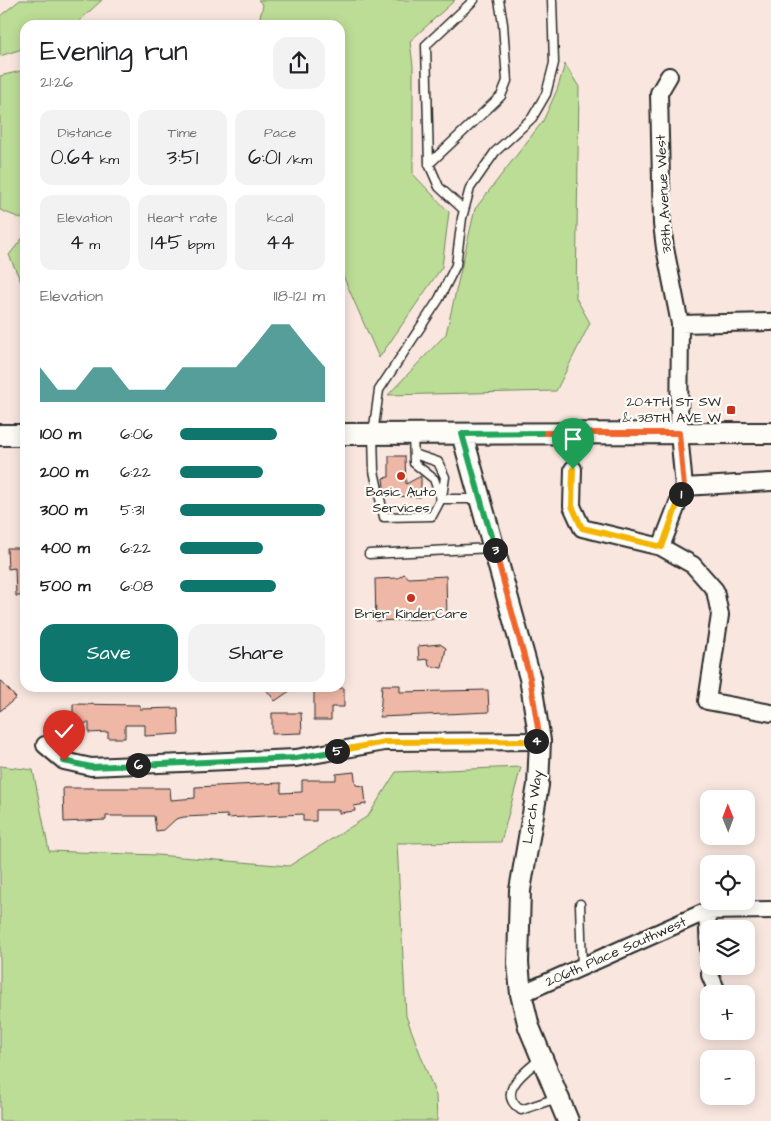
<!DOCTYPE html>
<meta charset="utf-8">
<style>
:root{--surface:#fff;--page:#f2f2f2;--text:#202124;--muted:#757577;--accent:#0f766e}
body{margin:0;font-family:"Architects Daughter",sans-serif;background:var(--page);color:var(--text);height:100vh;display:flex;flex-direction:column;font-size:19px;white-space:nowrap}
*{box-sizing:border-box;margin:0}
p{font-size:16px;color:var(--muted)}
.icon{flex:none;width:28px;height:28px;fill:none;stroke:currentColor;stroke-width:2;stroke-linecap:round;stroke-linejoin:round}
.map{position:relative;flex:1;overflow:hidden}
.details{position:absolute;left:20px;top:20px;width:325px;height:672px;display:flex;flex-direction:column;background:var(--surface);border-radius:15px;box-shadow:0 2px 12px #0003}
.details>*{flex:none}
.needle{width:32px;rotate:359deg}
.controls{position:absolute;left:700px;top:790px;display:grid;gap:10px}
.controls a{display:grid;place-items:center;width:55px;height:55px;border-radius:10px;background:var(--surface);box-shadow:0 2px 12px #0003;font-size:25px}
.pin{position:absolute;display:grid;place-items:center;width:42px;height:42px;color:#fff;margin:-51px -21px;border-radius:50% 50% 50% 0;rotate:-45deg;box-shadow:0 0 5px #0007}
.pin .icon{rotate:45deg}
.km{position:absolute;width:25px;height:25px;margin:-12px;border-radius:50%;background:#222;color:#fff;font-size:14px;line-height:25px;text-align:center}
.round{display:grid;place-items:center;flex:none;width:52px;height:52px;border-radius:15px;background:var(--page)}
.overview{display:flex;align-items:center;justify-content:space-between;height:85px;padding:0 20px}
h1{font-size:28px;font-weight:600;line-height:38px}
.stats{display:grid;grid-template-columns:repeat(3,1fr);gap:8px;height:85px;padding:5px 20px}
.stats div{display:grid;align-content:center;border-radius:12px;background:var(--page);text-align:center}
.stats b{font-size:21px;font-weight:600}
.stats small{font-size:14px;font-weight:400}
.stats p{font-size:14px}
.chart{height:140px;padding:10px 20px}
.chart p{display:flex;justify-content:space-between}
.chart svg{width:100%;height:90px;margin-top:5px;fill:var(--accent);opacity:.7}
.action{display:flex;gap:10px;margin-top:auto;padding:10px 20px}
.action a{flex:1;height:58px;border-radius:15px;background:var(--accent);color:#fff;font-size:20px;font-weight:600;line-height:58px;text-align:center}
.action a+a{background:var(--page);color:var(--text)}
ul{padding:0 20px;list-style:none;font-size:16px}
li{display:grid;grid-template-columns:80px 60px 1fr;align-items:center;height:38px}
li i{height:12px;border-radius:6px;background:var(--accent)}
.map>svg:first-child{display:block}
.green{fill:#bcdd96;stroke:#748460}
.building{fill:#efb7a6;stroke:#2b2b2b}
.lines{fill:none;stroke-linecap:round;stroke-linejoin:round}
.service-casing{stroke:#2b2b2b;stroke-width:11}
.minor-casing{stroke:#2b2b2b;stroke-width:20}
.tertiary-casing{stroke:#2b2b2b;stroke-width:24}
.service{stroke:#fdfcf7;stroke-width:8}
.minor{stroke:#fdfcf7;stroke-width:16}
.tertiary{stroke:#fdfcf7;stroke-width:20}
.split-1-casing{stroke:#fff;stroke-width:10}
.split-2-casing{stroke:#fff;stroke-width:10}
.split-3-casing{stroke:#fff;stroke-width:10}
.split-4-casing{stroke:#fff;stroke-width:10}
.split-5-casing{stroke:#fff;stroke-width:10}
.split-6-casing{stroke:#fff;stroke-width:10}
.split-7-casing{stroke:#fff;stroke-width:10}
.split-1{stroke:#f5b400;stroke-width:6}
.split-2{stroke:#f0652b;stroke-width:6}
.split-3{stroke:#22a559;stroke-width:6}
.split-4{stroke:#f0652b;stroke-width:6}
.split-5{stroke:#f5b400;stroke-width:6}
.split-6{stroke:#22a559;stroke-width:6}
.split-7{stroke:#22a559;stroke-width:6}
.poi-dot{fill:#c8321e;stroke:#fdfcf7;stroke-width:2}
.labels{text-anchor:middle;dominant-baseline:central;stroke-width:4.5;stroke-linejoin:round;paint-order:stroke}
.street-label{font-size:14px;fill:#2b2b2b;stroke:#fdfcf7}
.poi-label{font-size:14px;fill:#2b2b2b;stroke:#fdfcf7}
</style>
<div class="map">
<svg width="771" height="1121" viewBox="0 0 771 1121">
<rect width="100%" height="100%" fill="#f9e7df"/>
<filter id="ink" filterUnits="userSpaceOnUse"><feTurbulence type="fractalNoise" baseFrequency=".02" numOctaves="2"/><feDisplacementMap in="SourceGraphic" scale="10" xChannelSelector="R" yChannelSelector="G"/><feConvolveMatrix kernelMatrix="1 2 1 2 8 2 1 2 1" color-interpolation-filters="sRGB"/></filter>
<g filter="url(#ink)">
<!-- green -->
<path class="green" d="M 20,0 L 102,0 L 80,20 L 82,25 L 25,25 L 25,48 L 0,56 L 0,16 Z
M 258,0 L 455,0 L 410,41 L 413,66 L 413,174 L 449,212 L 442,267 L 379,358 L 340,269 L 340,25 L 258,25 L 263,5 Z
M 565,64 L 579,87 L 576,298 L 590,323 L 556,391 L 388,395 L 446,334 L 475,209 L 543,121 L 557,90 Z
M 25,70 L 25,220 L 0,210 L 0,76 Z
M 25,235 L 25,291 L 9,255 Z
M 0,766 L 33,770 L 49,851 L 157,855 L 289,866 L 368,816 L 396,772 L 521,767 L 501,842 L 397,843 L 406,1016 L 436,1096 L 437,1121 L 0,1121 Z"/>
<!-- building -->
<path class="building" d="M 389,456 L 405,456 L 406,484 L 421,476 L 421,497 L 385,496 L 383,478 L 389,477 Z
M 7,548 L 25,548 L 25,596 L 16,596 L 15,568 L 8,569 Z
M 404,574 L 409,578 L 446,576 L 447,618 L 376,621 L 375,579 L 398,578 Z
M 440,644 L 446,648 L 442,668 L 429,666 L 428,659 L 419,660 L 418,646 Z
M 0,680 L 16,698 L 0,711 Z
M 382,685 L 400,685 L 400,692 L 488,690 L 489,712 L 380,717 Z
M 265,688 L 294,688 L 275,701 Z
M 344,688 L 344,707 L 331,707 L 331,720 L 314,720 L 314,689 Z
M 73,704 L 140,705 L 140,709 L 178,708 L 179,734 L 145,736 L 145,725 L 125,725 L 125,738 L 108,738 L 108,732 L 89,733 L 89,723 L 73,724 Z
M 272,713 L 301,713 L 302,733 L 272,734 Z
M 354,772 L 356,785 L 364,786 L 366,804 L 354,806 L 355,811 L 339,813 L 339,810 L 316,810 L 316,821 L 303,821 L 303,814 L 227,818 L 227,815 L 184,817 L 176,819 L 164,830 L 156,831 L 154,816 L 106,816 L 106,820 L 64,822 L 63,788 L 170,788 L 171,800 L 195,798 L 195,787 L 281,783 L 281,793 L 302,792 L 302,780 L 336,780 L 336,774 Z"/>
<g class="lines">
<defs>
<path id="service" d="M 429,164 L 501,96 L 507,81 L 503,24 L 499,0
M 464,210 L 439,187 L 429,164 L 426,45 L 474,0
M 413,434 L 414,463 L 434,479 L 441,499
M 414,454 L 438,462 L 445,477 L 442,497
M 478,499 L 441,499 L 432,516 L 384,517 L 374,471 L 373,434 L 379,390 L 439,299 L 456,265 L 462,218 L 470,188 L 495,152 L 532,118 L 546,94 L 554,63 L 552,0
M 369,554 L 492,548
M 580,904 L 582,967
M 540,1059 C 525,1072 495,1092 521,1110 L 557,1098"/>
<path id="minor" d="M 669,76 L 659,93 L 662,224 L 665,248 L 680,324 L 679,433 L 684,487 L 771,482
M 680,324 L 771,322
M 573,469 L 572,506 L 582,528 L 661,547 L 693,565 L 715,590 L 720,615 L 707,701 L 771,713
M 661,547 L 684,487
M 45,745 L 64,761 L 91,767 L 296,758 L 385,742 L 540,741
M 707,911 L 709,949
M 710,966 L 710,975 L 718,994
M 521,994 L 707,911 L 771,910"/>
<path id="tertiary" d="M 340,434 L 771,433
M 462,434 L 530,678 L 540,741 L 538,785 L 520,890 L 518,963 L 521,994 L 529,1027 L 568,1121
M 0,435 L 25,435"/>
</defs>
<!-- service casing -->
<use href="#service" class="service-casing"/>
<!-- minor casing -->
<use href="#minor" class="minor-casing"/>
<!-- tertiary casing -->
<use href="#tertiary" class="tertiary-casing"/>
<!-- service -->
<use href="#service" class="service"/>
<!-- minor -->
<use href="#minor" class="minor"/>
<!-- tertiary -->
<use href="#tertiary" class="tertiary"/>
</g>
</g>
<g class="lines" filter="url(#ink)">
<defs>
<path id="split-1" d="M 573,469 L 572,506 L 582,528 L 662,547 L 681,494"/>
<path id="split-2" d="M 541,433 L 679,433 L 684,487 L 681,494"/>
<path id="split-3" d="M 495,550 L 462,434 L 541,433"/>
<path id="split-4" d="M 495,550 L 530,678 L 540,741 L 536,741"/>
<path id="split-5" d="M 337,751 L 385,742 L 536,741"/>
<path id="split-6" d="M 138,765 L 296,758 L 337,751"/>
<path id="split-7" d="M 64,761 L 91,767 L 138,765"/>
</defs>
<!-- split-1 casing -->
<use href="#split-1" class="split-1-casing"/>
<!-- split-2 casing -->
<use href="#split-2" class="split-2-casing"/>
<!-- split-3 casing -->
<use href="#split-3" class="split-3-casing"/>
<!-- split-4 casing -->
<use href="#split-4" class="split-4-casing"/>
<!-- split-5 casing -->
<use href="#split-5" class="split-5-casing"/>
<!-- split-6 casing -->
<use href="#split-6" class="split-6-casing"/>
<!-- split-7 casing -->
<use href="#split-7" class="split-7-casing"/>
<!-- split-1 -->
<use href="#split-1" class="split-1"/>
<!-- split-2 -->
<use href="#split-2" class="split-2"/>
<!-- split-3 -->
<use href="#split-3" class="split-3"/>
<!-- split-4 -->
<use href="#split-4" class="split-4"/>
<!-- split-5 -->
<use href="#split-5" class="split-5"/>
<!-- split-6 -->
<use href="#split-6" class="split-6"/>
<!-- split-7 -->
<use href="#split-7" class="split-7"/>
</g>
<!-- markers -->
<g class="poi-dot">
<rect x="726" y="405" width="10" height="10" rx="2.5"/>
<circle cx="401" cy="476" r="5"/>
<circle cx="411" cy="598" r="5"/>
</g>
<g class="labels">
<!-- street labels -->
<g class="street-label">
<text transform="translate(664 194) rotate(-93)">38th Avenue West</text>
<text transform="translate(533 807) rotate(-82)">Larch Way</text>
<text transform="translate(616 952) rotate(-24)">206th Place Southwest</text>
</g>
<!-- poi labels -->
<g class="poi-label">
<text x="721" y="402" text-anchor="end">204TH ST SW<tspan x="721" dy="16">&amp; 38TH AVE W</tspan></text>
<text x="401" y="492">Basic Auto<tspan x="401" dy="16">Services</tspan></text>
<text x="411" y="614">Brier KinderCare</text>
</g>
</g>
</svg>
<div class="controls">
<a><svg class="needle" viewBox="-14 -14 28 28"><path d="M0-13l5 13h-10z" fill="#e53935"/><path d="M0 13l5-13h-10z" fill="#757577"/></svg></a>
<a><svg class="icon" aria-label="locate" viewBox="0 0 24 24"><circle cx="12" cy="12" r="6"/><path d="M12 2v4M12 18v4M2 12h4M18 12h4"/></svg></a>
<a><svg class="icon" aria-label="layers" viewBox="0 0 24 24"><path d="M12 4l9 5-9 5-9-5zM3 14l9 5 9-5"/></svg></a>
<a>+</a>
<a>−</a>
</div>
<div class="pin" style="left:573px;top:469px;background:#1e9e55"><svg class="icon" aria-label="arrive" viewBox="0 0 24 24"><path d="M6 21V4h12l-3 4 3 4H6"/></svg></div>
<div class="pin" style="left:64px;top:761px;background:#d93025"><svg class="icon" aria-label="check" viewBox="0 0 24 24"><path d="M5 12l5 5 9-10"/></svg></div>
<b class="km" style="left:681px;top:494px">1</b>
<b class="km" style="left:495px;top:550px">3</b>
<b class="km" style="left:536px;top:741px">4</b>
<b class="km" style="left:337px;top:751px">5</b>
<b class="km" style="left:138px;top:765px">6</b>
<section class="details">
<div class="overview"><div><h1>Evening run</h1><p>21:26</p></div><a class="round"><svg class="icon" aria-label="share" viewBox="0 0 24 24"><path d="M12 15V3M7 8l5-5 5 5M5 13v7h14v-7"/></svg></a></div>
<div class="stats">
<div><p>Distance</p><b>0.64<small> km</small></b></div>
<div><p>Time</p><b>3:51</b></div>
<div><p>Pace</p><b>6:01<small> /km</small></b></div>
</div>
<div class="stats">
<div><p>Elevation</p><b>4<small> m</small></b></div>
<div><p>Heart rate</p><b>145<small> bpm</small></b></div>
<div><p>kcal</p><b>44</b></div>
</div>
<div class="chart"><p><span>Elevation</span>118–121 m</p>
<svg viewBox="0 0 160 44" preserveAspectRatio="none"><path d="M0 44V27L10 38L20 38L30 27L40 27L50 38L60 38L70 38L80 27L90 27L100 27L110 27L120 17L130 6L140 6L150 17L160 27V44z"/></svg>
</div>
<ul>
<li><b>100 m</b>6:06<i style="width:67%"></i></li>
<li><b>200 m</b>6:22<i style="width:57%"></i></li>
<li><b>300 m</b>5:31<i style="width:100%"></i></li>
<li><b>400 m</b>6:22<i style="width:57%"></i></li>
<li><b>500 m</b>6:08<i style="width:66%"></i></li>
</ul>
<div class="action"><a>Save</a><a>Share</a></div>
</section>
</div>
